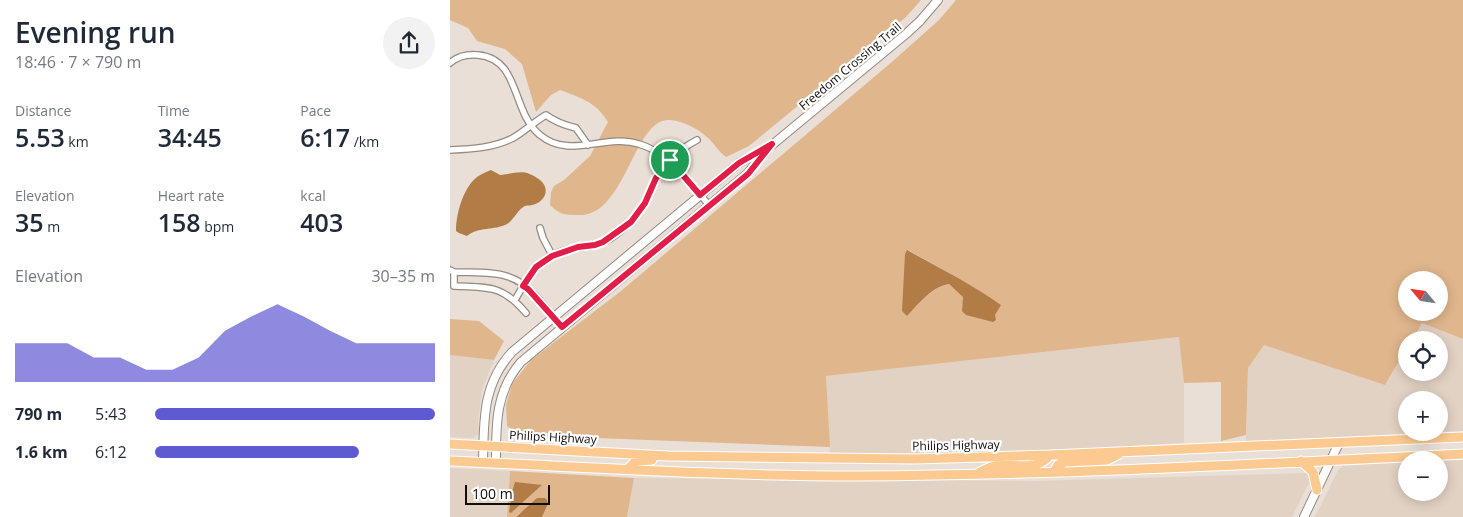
<!DOCTYPE html>
<meta charset="utf-8">
<style>
:root{--surface:#fff;--page:#f2f2f3;--text:#1f2937;--muted:#747a83;--accent:#5e5ad2}
body{margin:0;font-family:"Open Sans",sans-serif;background:var(--page);color:var(--text);height:100vh;display:flex;flex-direction:column;font-size:19px;white-space:nowrap}
*{box-sizing:border-box;margin:0}
p{font-size:16px;color:var(--muted)}
.icon{flex:none;width:28px;height:28px;fill:none;stroke:currentColor;stroke-width:2;stroke-linecap:round;stroke-linejoin:round}
.map{position:relative;flex:1;overflow:hidden}
.drawer{display:flex;flex-direction:column;background:var(--surface);width:450px}
.drawer>*{flex:none}
.needle{width:32px;rotate:299deg}
.fabs{position:absolute;left:948px;top:271px;display:grid;gap:10px}
.fabs a{display:grid;place-items:center;width:50px;height:50px;border-radius:50%;background:var(--surface);box-shadow:0 2px 12px #0003;font-size:25px}
.scale{position:absolute;left:15px;bottom:12px;width:85px;box-sizing:border-box;padding-left:5px;border:2px solid #100d0a;border-top:0;font-size:14px;line-height:18px;white-space:nowrap;color:#100d0a;-webkit-text-stroke:4px #fff;paint-order:stroke}
.pin{position:absolute;display:grid;place-items:center;width:42px;height:42px;color:#fff;margin:-21px;border:2px solid #fff;border-radius:50%;box-shadow:0 1px 5px #0007}
.round{display:grid;place-items:center;flex:none;width:52px;height:52px;border-radius:26px;background:var(--page)}
.overview{display:flex;align-items:center;justify-content:space-between;height:85px;padding:0 15px}
h1{font-size:28px;font-weight:600;line-height:38px}
.metrics{display:grid;grid-template-columns:repeat(3,1fr);gap:8px;height:85px;padding:5px 15px}
.metrics div{display:grid;align-content:center}
.metrics b{font-size:25px;font-weight:600}
.metrics small{font-size:14px;font-weight:400}
.metrics p{font-size:14px}
.chart{height:140px;padding:10px 15px}
.chart p{display:flex;justify-content:space-between}
.chart svg{width:100%;height:90px;margin-top:5px;fill:var(--accent);opacity:.7}
ul{padding:0 15px;list-style:none;font-size:16px}
li{display:grid;grid-template-columns:80px 60px 1fr;align-items:center;height:38px}
li i{height:12px;border-radius:6px;background:var(--accent)}
main{display:flex;flex:1;min-height:0}
.map>svg:first-child{display:block}
.built{fill:#e2d2c3}
.green{fill:#e0b68c;fill-rule:evenodd}
.water{fill:#b17c45}
.lines{fill:none;stroke-linecap:round;stroke-linejoin:round}
.street-casing{stroke:#948b82;stroke-width:8}
.secondary-casing{stroke:#948b82;stroke-width:10}
.primary-casing{stroke:#fff;stroke-width:11}
.street{stroke:#fff;stroke-width:5.5}
.secondary{stroke:#fff;stroke-width:8}
.primary{stroke:#fcca91;stroke-width:9}
.route-casing{stroke:#fff;stroke-width:10}
.route{stroke:#e11d48;stroke-width:6}
.labels{text-anchor:middle;dominant-baseline:central;stroke-width:4.5;stroke-linejoin:round;paint-order:stroke}
.street-label{font-size:12px;fill:#100d0a;stroke:#fff}
</style>
<main>
<section class="drawer">
<div class="overview"><div><h1>Evening run</h1><p>18:46 · 7 × 790 m</p></div><a class="round"><svg class="icon" aria-label="share" viewBox="0 0 24 24"><path d="M12 15V3M7 8l5-5 5 5M5 13v7h14v-7"/></svg></a></div>
<div class="metrics">
<div><p>Distance</p><b>5.53<small> km</small></b></div>
<div><p>Time</p><b>34:45</b></div>
<div><p>Pace</p><b>6:17<small> /km</small></b></div>
</div>
<div class="metrics">
<div><p>Elevation</p><b>35<small> m</small></b></div>
<div><p>Heart rate</p><b>158<small> bpm</small></b></div>
<div><p>kcal</p><b>403</b></div>
</div>
<div class="chart"><p><span>Elevation</span>30–35 m</p>
<svg viewBox="0 0 160 44" preserveAspectRatio="none"><path d="M0 44V25L10 25L20 25L30 32L40 32L50 38L60 38L70 32L80 19L90 12L100 6L110 12L120 19L130 25L140 25L150 25L160 25V44z"/></svg>
</div>
<ul>
<li><b>790 m</b>5:43<i style="width:100%"></i></li>
<li><b>1.6 km</b>6:12<i style="width:73%"></i></li>
</ul>
</section>
<div class="map">
<svg width="1013" height="517" viewBox="0 0 1013 517">
<rect width="100%" height="100%" fill="#e9dfd6"/>
<!-- built -->
<path class="built" d="M 972,323 L 1013,339 L 1013,431 L 989,432 L 989,400 L 956,400 L 956,432 L 978,433 L 796,442 L 798,368 L 814,345 L 935,385 L 956,349 L 956,372 L 989,372 L 989,340 L 962,340 Z
M 730,337 L 734,383 L 734,443 L 628,449 L 506,454 L 380,454 L 376,376 Z
M 0,355 L 44,360 L 32,390 L 28,421 L 29,434 L 23,438 L 0,437 Z
M 1013,460 L 1013,517 L 865,517 L 888,470 L 893,466 L 956,462 L 956,492 L 989,492 L 989,461 Z
M 0,468 L 60,471 L 57,517 L 0,517 Z
M 858,473 L 861,479 L 842,517 L 177,517 L 184,478 L 586,481 Z"/>
<!-- green -->
<path class="green" d="M 0,0 L 471,0 L 456,17 L 299,146 L 276,157 C 269,152 266,146 260,140 C 250,130 235,121 220,120 C 183,117 176,219 127,215 C 114,215 109,214 100,205 L 101,192 L 104,186 L 114,180 L 140,156 L 158,122 C 146,102 131,98 110,90 L 101,95 L 86,112 L 72,64 L 55,49 L 27,41 L 18,28 L 0,20 Z
M 506,0 L 1013,0 L 1013,339 L 972,323 L 962,340 L 956,340 L 956,349 L 935,385 L 814,345 L 798,368 L 796,435 L 771,441 L 771,382 L 734,383 L 729,337 L 376,376 L 380,447 L 69,435 L 57,426 L 56,405 L 62,384 L 81,360 L 171,291 L 443,61 L 489,20 ZM 458,250 C 489,268 522,284 550,305 L 545,315 L 512,311 L 514,297 L 499,284 C 482,287 469,304 457,316 ZM 956,280 L 989,280 L 989,312 L 956,312 Z
M 0,319 L 29,321 L 54,341 L 44,360 L 0,355 Z
M 60,471 L 184,478 L 177,517 L 92,517 L 98,504 L 69,513 L 66,517 L 57,517 ZM 91,486 L 61,513 L 60,512 L 62,492 Z"/>
<!-- water -->
<path class="water" d="M 41,170 L 50,175 C 68,173 74,168 90,180 C 101,189 95,202 82,205 C 79,206 78,205 75,206 C 69,208 63,221 57,224 C 44,231 29,226 17,236 L 9,233 L 6,231 C 6,214 13,188 27,177 C 31,174 36,172 41,170 Z
M 457,250 C 489,268 522,284 551,305 L 545,315 L 546,320 L 543,322 L 516,315 L 512,311 L 513,297 L 499,284 C 481,287 469,304 457,316 L 452,311 L 455,254 Z
M 65,482 L 92,485 L 61,513 L 59,512 L 62,492 Z
M 87,498 L 95,498 L 97,500 L 98,504 L 92,517 L 66,517 Z"/>
<g class="lines">
<defs>
<path id="street" d="M 0,63 C 8,56 18,54 28,55 C 71,59 61,112 90,135 C 120,160 155,133 189,144 C 220,153 239,182 259,205
M 0,150 C 22,149 43,148 63,138 C 75,131 84,122 96,115 C 105,122 114,125 126,128 L 138,145
M 90,228 L 93,238 L 102,255
M 0,270 L 4,272 C 22,273 42,271 59,277 C 81,284 97,310 112,327
M 4,272 L 4,286 C 39,288 51,284 76,313
M 65,300 C 74,284 84,265 101,256 C 116,247 130,249 146,245 C 159,242 171,231 181,222 C 194,210 197,194 206,179 C 215,162 230,149 247,140"/>
<path id="secondary" d="M 33,462 C 34,420 32,385 62,352 L 289,163 L 322,145 L 456,34 L 470,21 L 488,0
M 46,463 C 46,425 45,392 71,362 L 298,173 L 317,150
M 854,517 L 889,443"/>
<path id="primary" d="M 0,444 L 218,456 L 465,459 L 600,455 L 1013,437
M 0,461 C 136,467 271,476 407,476 C 609,475 811,464 1013,454
M 851,461 L 863,472 L 867,490
M 178,469 L 186,461 L 202,460
M 530,472 C 533,471 537,468 541,467 C 561,461 585,474 600,455
M 604,472 L 608,465 L 615,462 L 657,460 L 669,454"/>
</defs>
<!-- street casing -->
<use href="#street" class="street-casing"/>
<!-- secondary casing -->
<use href="#secondary" class="secondary-casing"/>
<!-- primary casing -->
<use href="#primary" class="primary-casing"/>
<!-- street -->
<use href="#street" class="street"/>
<!-- secondary -->
<use href="#secondary" class="secondary"/>
<!-- primary -->
<use href="#primary" class="primary"/>
</g>
<g class="lines">
<defs>
<path id="route" d="M 322,144 L 298,174 L 112,327 L 78,289 L 73,286 L 86,267 L 102,256 L 128,247 L 145,245 L 153,242 L 181,222 L 195,203 L 206,178 L 220,160 L 250,195 L 289,163 Z"/>
</defs>
<!-- route casing -->
<use href="#route" class="route-casing"/>
<!-- route -->
<use href="#route" class="route"/>
</g>
<g class="labels">
<!-- street labels -->
<g class="street-label">
<text transform="translate(400 66) rotate(-40)">Freedom Crossing Trail</text>
<text transform="translate(103 437) rotate(3)">Philips Highway</text>
<text transform="translate(506 445) rotate(-1)">Philips Highway</text>
</g>
</g>
</svg>
<div class="fabs">
<a><svg class="needle" viewBox="-14 -14 28 28"><path d="M0-13l5 13h-10z" fill="#e53935"/><path d="M0 13l5-13h-10z" fill="#747a83"/></svg></a>
<a><svg class="icon" aria-label="locate" viewBox="0 0 24 24"><circle cx="12" cy="12" r="6"/><path d="M12 2v4M12 18v4M2 12h4M18 12h4"/></svg></a>
<a>+</a>
<a>−</a>
</div>
<div class="scale">100 m</div>
<div class="pin" style="left:220px;top:160px;background:#1e9e55"><svg class="icon" aria-label="arrive" viewBox="0 0 24 24"><path d="M6 21V4h12l-3 4 3 4H6"/></svg></div>
</div>
</main>
